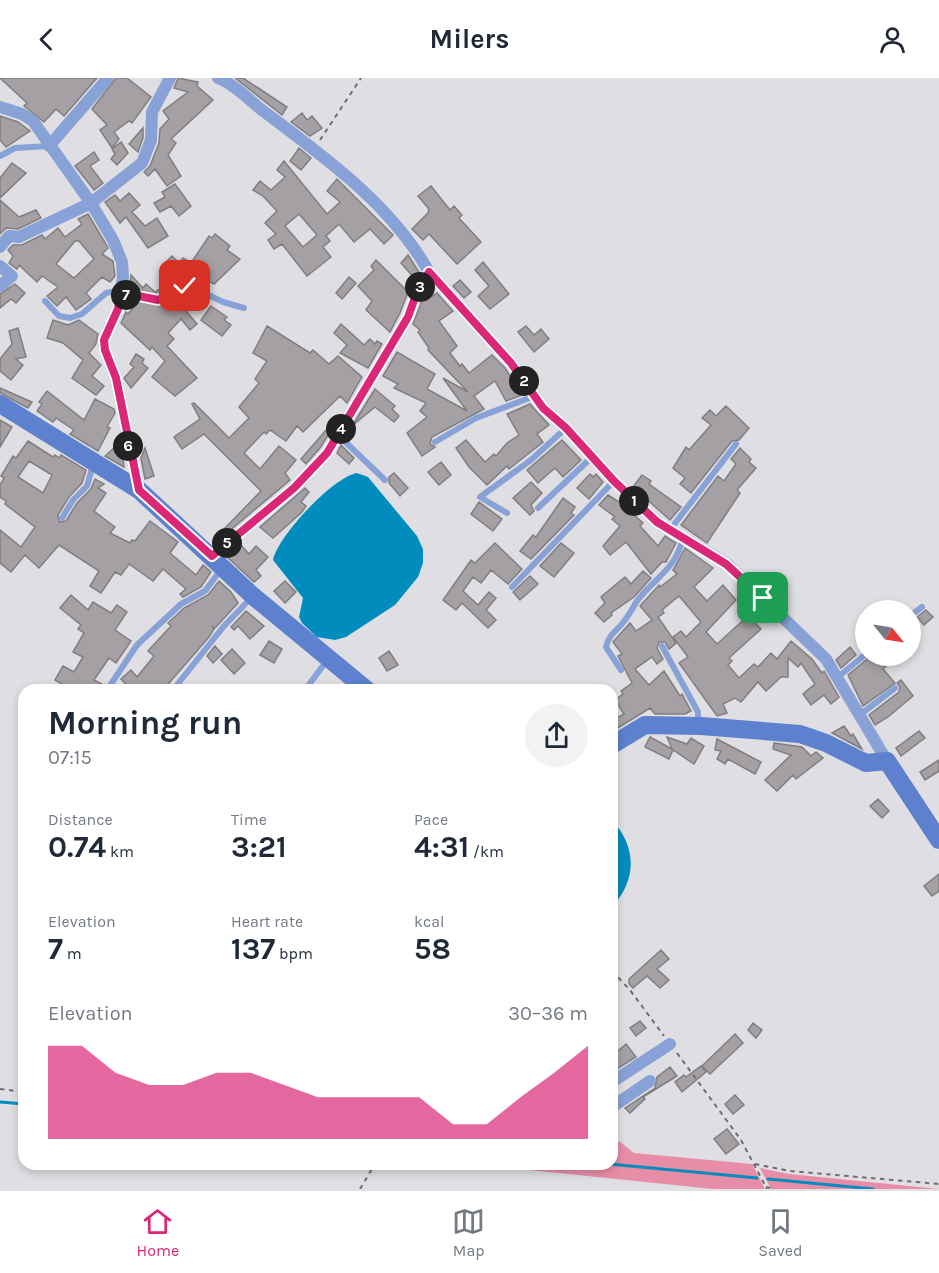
<!DOCTYPE html>
<meta charset="utf-8">
<style>
:root{--surface:#fff;--page:#f2f2f3;--text:#1f2937;--muted:#747a83;--line:#e0e1e3;--accent:#db2777}
body{margin:0;font-family:Karla,sans-serif;background:var(--page);color:var(--text);height:100vh;display:flex;flex-direction:column;font-size:22px;white-space:nowrap}
*{box-sizing:border-box;margin:0}
p{font-size:20px;color:var(--muted)}
.icon{flex:none;width:33px;height:33px;fill:none;stroke:currentColor;stroke-width:2;stroke-linecap:round;stroke-linejoin:round}
.map{position:relative;flex:1;overflow:hidden}
.drawer{position:absolute;left:18px;top:606px;width:600px;height:486px;display:flex;flex-direction:column;background:var(--surface);border-radius:18px;box-shadow:0 3px 9px #0003}
.drawer>*{flex:none}
.needle{width:39px;rotate:120deg}
.fabs{position:absolute;left:855px;top:522px;display:grid;gap:12px}
.fabs a{display:grid;place-items:center;width:66px;height:66px;border-radius:50%;background:var(--surface);box-shadow:0 3px 9px #0003;font-size:30px}
.pin{position:absolute;display:grid;place-items:center;width:51px;height:51px;color:#fff;margin:-26px;border-radius:12px;box-shadow:0 3px 9px #0006}
.km{position:absolute;width:30px;height:30px;margin:-15px;border-radius:50%;background:#222;color:#fff;font-size:16px;line-height:30px;text-align:center}
.round{display:grid;place-items:center;flex:none;width:63px;height:63px;border-radius:32px;background:var(--page)}
.head{display:flex;align-items:center;justify-content:space-between;height:102px;padding:0 30px}
h1{font-size:33px;font-weight:700;line-height:45px}
.stats{display:grid;grid-template-columns:repeat(3,1fr);gap:9px;height:102px;padding:6px 30px}
.stats div{display:grid;align-content:center}
.stats b{font-size:30px;font-weight:700}
.stats small{font-size:16px;font-weight:400}
.stats p{font-size:16px}
.chart{height:168px;padding:12px 30px}
.chart p{display:flex;justify-content:space-between}
.chart svg{width:100%;height:108px;margin-top:6px;fill:var(--accent);opacity:.7}
header{display:flex;justify-content:space-between;align-items:center;height:78px;padding:0 30px;background:var(--surface);font-size:27px;font-weight:700}
.menu{display:flex;justify-content:space-around;align-items:center;height:84px;border-top:2px solid var(--line);background:var(--surface);font-size:16px;color:var(--muted)}
.menu a{display:grid;justify-items:center;gap:3px}
.menu .on{color:var(--accent)}
.map>svg:first-child{display:block}
.green{fill:#e88da8}
.water{fill:#008dbe}
.lines{fill:none;stroke-linecap:round;stroke-linejoin:round}
.stream{stroke:#008dbe;stroke-width:3}
.building{fill:#a4a0a3;stroke:#817e81;stroke-width:1.5;fill-rule:evenodd}
.path{stroke:#6d6d6f;stroke-width:2;stroke-dasharray:4.5 4.5;stroke-linecap:butt}
.lane{stroke:#88a1d6;stroke-width:6}
.street{stroke:#88a1d6;stroke-width:12}
.secondary{stroke:#5d81cf;stroke-width:18}
.route-casing{stroke:#fff;stroke-width:12}
.route{stroke:#db2777;stroke-width:8}
</style>
<header><svg class="icon" aria-label="back" viewBox="0 0 24 24"><path d="M15 5l-7 7 7 7"/></svg>Milers<svg class="icon" aria-label="person" viewBox="0 0 24 24"><circle cx="12" cy="8" r="4"/><path d="M4 21q1-7 8-7t8 7"/></svg></header>
<div class="map">
<svg width="939" height="1111" viewBox="0 0 939 1111">
<rect width="100%" height="100%" fill="#dfdee2"/>
<!-- green -->
<path class="green" d="M 619,1063 L 634,1075 L 752,1086 L 765,1111 L 713,1111 L 471,1086 L 612,1086 L 612,1067 Z
M 760,1090 L 789,1096 L 939,1111 L 771,1111 Z"/>
<!-- water -->
<path class="water" d="M 357,395 L 368,399 L 417,458 L 423,471 L 423,485 L 418,499 L 395,527 L 346,559 L 335,562 L 317,559 L 302,545 L 299,539 L 303,520 L 273,482 C 278,458 333,399 357,395 Z
M 612,742 C 637,769 637,802 612,829 Z"/>
<g class="lines">
<!-- stream -->
<path class="stream" d="M 0,1024 L 24,1026
M 609,1086 L 757,1100
M 768,1101 L 873,1111"/>
</g>
<!-- building -->
<path class="building" d="M 0,0 L 97,0 L 64,38 L 56,31 L 44,44 L 24,28 L 27,25 Z
M 116,0 L 127,0 L 151,19 L 132,45 L 129,43 L 114,54 L 119,61 L 112,70 L 100,52 L 107,47 L 92,31 Z
M 178,0 L 198,4 L 197,8 L 213,22 L 171,61 L 176,65 L 168,77 L 181,98 L 167,108 L 155,91 L 148,98 L 144,94 L 150,88 L 159,65 L 160,51 L 169,41 L 163,33 L 188,14 L 174,10 Z
M 235,0 L 243,0 L 287,29 L 282,37 Z
M 302,35 L 307,42 L 312,38 L 322,50 L 310,58 L 291,44 Z
M 0,38 L 18,44 L 30,53 L 6,69 L 0,62 Z
M 143,50 L 143,60 L 138,74 L 129,66 Z
M 121,64 L 128,75 L 117,87 L 111,81 L 115,76 L 112,71 Z
M 299,70 L 311,80 L 301,92 L 290,83 Z
M 94,74 L 99,82 L 90,88 L 103,105 L 94,112 L 75,88 Z
M 284,83 L 327,136 L 340,124 L 327,113 L 337,101 L 393,157 L 384,166 L 370,151 L 354,164 L 339,146 L 326,158 L 330,163 L 323,169 L 331,179 L 307,198 L 282,166 L 274,171 L 268,162 L 276,156 L 265,145 L 277,133 L 263,118 L 253,112 L 260,103 L 271,112 L 285,99 L 277,92 ZM 299,136 L 317,157 L 303,169 L 285,148 Z
M 12,85 L 26,95 L 0,120 L 0,100 Z
M 175,106 L 191,128 L 179,138 L 171,128 L 160,134 L 154,125 L 165,119 L 162,114 Z
M 431,108 L 450,132 L 454,128 L 462,137 L 459,140 L 481,164 L 457,186 L 429,156 L 423,162 L 412,151 L 428,135 L 429,131 L 418,118 Z
M 129,115 L 140,127 L 132,134 L 145,148 L 157,140 L 168,158 L 148,170 L 126,139 L 120,145 L 105,124 L 115,117 L 120,123 Z
M 0,122 L 19,139 L 36,132 L 41,140 L 18,151 L 6,150 L 0,156 Z
M 88,136 L 106,166 L 108,170 L 102,176 L 113,183 L 115,198 L 110,204 L 102,199 L 86,215 L 91,221 L 76,232 L 66,219 L 57,228 L 47,218 L 58,209 L 42,198 L 37,204 L 19,187 L 17,191 L 9,185 L 13,178 L 8,172 L 13,167 L 22,167 L 42,157 L 45,161 L 58,150 L 65,159 L 82,146 L 78,141 ZM 75,163 L 79,163 L 94,181 L 74,200 L 56,186 Z
M 215,156 L 230,168 L 227,172 L 240,181 L 214,206 L 202,199 L 197,205 L 188,203 L 157,217 L 130,209 L 131,197 L 143,210 L 146,206 L 155,214 L 177,199 L 164,186 L 172,178 L 179,185 L 183,180 L 191,185 L 209,158 L 212,160 Z
M 408,177 L 419,194 L 415,201 L 401,185 Z
M 376,182 L 408,214 L 400,235 L 390,254 L 366,232 L 372,223 L 358,208 L 374,192 L 371,188 Z
M 483,184 L 509,216 L 490,231 L 478,218 L 489,208 L 475,192 Z
M 349,199 L 356,205 L 342,221 L 336,215 Z
M 460,202 L 471,214 L 464,220 L 453,208 Z
M 15,206 L 25,215 L 16,225 L 11,221 L 0,230 L 0,216 Z
M 189,214 L 196,222 L 185,232 L 197,246 L 190,252 L 181,241 L 168,255 L 174,261 L 167,268 L 197,300 L 175,318 L 152,299 L 165,283 L 152,269 L 150,272 L 121,245 L 126,234 L 128,236 L 138,223 L 159,227 Z
M 437,215 L 453,233 L 439,243 L 457,268 L 450,275 L 460,288 L 462,286 L 469,295 L 492,277 L 505,290 L 522,317 L 506,323 L 495,303 L 474,318 L 484,331 L 432,359 L 430,366 L 435,369 L 422,378 L 407,355 L 427,339 L 420,333 L 426,325 L 394,310 L 398,306 L 383,298 L 397,274 L 435,296 L 427,311 L 467,333 L 443,300 L 468,314 L 428,272 L 429,270 L 418,254 L 420,252 L 413,246 L 423,220 L 425,223 Z
M 211,228 L 227,239 L 224,242 L 231,247 L 222,258 L 201,242 Z
M 53,242 L 68,247 L 79,242 L 98,256 L 96,266 L 89,275 L 101,287 L 92,298 L 104,308 L 96,317 L 72,300 L 83,282 L 63,265 L 47,260 Z
M 341,246 L 364,267 L 370,261 L 375,266 L 377,263 L 382,266 L 368,290 L 340,275 L 347,267 L 334,255 Z
M 267,248 L 310,275 L 313,272 L 329,286 L 338,278 L 362,299 L 347,325 L 340,318 L 303,354 L 297,348 L 286,363 L 270,352 L 266,356 L 264,354 L 244,375 L 260,391 L 279,368 L 296,382 L 285,395 L 290,402 L 227,455 L 224,451 L 261,413 L 204,356 L 182,371 L 174,359 L 200,341 L 192,326 L 194,325 L 229,360 L 249,340 L 239,329 L 259,305 L 255,301 L 267,283 L 253,275 Z
M 526,248 L 534,257 L 541,251 L 549,261 L 534,274 L 518,254 Z
M 18,250 L 26,279 L 16,281 L 23,287 L 11,302 L 0,293 L 0,281 L 12,266 L 9,253 Z
M 136,276 L 144,281 L 142,285 L 148,290 L 131,310 L 124,300 L 134,289 L 130,286 Z
M 0,310 L 9,314 L 32,324 L 28,330 L 0,315 Z
M 375,311 L 395,328 L 392,331 L 399,338 L 394,344 L 375,329 L 352,348 Z
M 47,313 L 84,342 L 95,321 L 114,331 L 115,335 L 107,349 L 110,350 L 98,373 L 70,356 L 74,352 L 56,340 L 53,344 L 37,333 L 42,326 L 39,324 Z
M 530,326 L 549,347 L 537,356 L 543,364 L 509,391 L 507,388 L 487,407 L 469,389 L 456,370 L 466,362 L 485,384 L 494,376 L 496,378 L 507,365 L 519,357 L 507,336 Z
M 726,328 L 749,350 L 739,362 L 732,363 L 691,415 L 680,406 L 685,400 L 673,390 L 686,369 L 689,372 L 711,347 L 702,340 L 710,332 L 716,338 Z
M 0,342 L 12,349 L 0,369 Z
M 333,344 L 335,346 L 320,370 L 306,386 L 301,381 Z
M 562,362 L 581,382 L 563,399 L 555,390 L 538,405 L 527,392 Z
M 28,363 L 53,379 L 55,377 L 59,380 L 61,377 L 86,392 L 82,405 L 69,419 L 58,437 L 59,444 L 66,443 L 77,425 L 91,411 L 95,401 L 104,406 L 98,410 L 106,415 L 94,433 L 115,449 L 110,455 L 130,465 L 132,462 L 135,463 L 150,443 L 178,464 L 170,475 L 196,497 L 203,487 L 211,494 L 201,509 L 183,519 L 180,516 L 186,511 L 163,491 L 153,503 L 129,486 L 121,497 L 115,494 L 101,515 L 90,508 L 99,493 L 59,467 L 39,490 L 25,477 L 11,494 L 0,485 L 0,452 L 21,469 L 35,449 L 5,426 L 6,423 L 0,419 L 0,407 L 4,400 L 1,398 L 13,378 L 16,380 ZM 29,383 L 52,397 L 43,415 L 18,399 Z
M 117,367 L 122,372 L 124,389 L 105,378 Z
M 341,367 L 354,380 L 349,386 L 337,375 Z
M 145,370 L 154,398 L 145,401 L 141,380 Z
M 740,370 L 751,381 L 749,384 L 756,390 L 737,412 L 740,415 L 707,465 L 681,447 L 718,398 L 724,403 L 736,386 L 731,381 Z
M 441,384 L 451,397 L 439,407 L 428,394 Z
M 394,395 L 408,410 L 400,418 L 389,405 L 389,399 Z
M 590,396 L 593,399 L 596,396 L 603,404 L 589,421 L 577,410 Z
M 642,397 L 651,403 L 649,406 L 681,429 L 670,442 L 633,409 Z
M 531,404 L 542,415 L 531,427 L 534,433 L 530,437 L 513,420 Z
M 305,410 L 309,414 L 301,424 L 306,428 L 302,434 L 273,460 L 260,449 Z
M 608,417 L 635,434 L 633,436 L 643,445 L 640,448 L 658,468 L 665,458 L 676,465 L 666,484 L 662,484 L 651,496 L 626,464 L 610,477 L 603,468 L 620,448 L 612,441 L 615,439 L 599,427 Z
M 563,420 L 575,429 L 571,435 L 574,437 L 531,481 L 520,473 L 533,457 L 536,459 Z
M 479,424 L 502,441 L 493,453 L 471,436 Z
M 495,465 L 522,491 L 508,506 L 491,492 L 481,505 L 473,499 L 463,513 L 478,527 L 489,514 L 496,520 L 486,532 L 496,542 L 488,550 L 462,525 L 456,532 L 443,522 L 471,482 L 475,485 Z
M 561,465 L 574,475 L 554,499 L 540,488 Z
M 240,466 L 249,476 L 256,468 L 268,479 L 256,492 L 261,498 L 254,504 L 226,478 Z
M 685,470 L 713,490 L 694,509 L 707,523 L 723,507 L 736,522 L 706,554 L 717,566 L 759,528 L 765,534 L 754,544 L 761,551 L 729,580 L 732,583 L 728,587 L 739,600 L 754,586 L 758,589 L 771,575 L 777,581 L 791,563 L 812,581 L 822,595 L 824,593 L 839,619 L 831,626 L 824,617 L 811,627 L 803,616 L 815,606 L 801,585 L 798,589 L 788,580 L 788,599 L 781,599 L 766,613 L 758,604 L 741,624 L 735,620 L 723,626 L 727,635 L 717,638 L 679,585 L 688,579 L 673,559 L 681,553 L 686,559 L 701,544 L 679,518 L 662,532 L 664,535 L 658,539 L 676,565 L 669,571 L 665,564 L 659,564 L 657,570 L 663,581 L 657,586 L 652,579 L 635,591 L 649,607 L 664,593 L 680,618 L 682,616 L 691,633 L 685,636 L 655,636 L 650,630 L 613,653 L 612,643 L 624,636 L 615,622 L 623,616 L 621,613 L 632,605 L 618,578 L 622,576 L 613,564 L 630,545 L 636,553 L 652,542 L 640,528 L 659,507 L 660,509 L 677,496 L 673,492 Z
M 643,493 L 651,500 L 634,519 L 611,535 L 612,537 L 604,544 L 595,535 L 605,525 L 601,519 L 625,499 L 631,506 Z
M 530,498 L 538,506 L 520,522 L 513,514 Z
M 219,503 L 231,514 L 238,525 L 215,550 L 212,548 L 214,551 L 209,559 L 163,612 L 131,612 L 121,601 L 131,592 L 137,599 L 154,578 L 148,573 L 171,548 L 168,545 L 184,530 L 208,517 Z
M 285,503 L 296,514 L 285,525 L 274,513 Z
M 71,517 L 88,532 L 93,524 L 111,535 L 117,527 L 127,534 L 115,552 L 131,563 L 116,585 L 109,580 L 94,602 L 102,606 L 98,612 L 82,608 L 80,612 L 72,612 L 55,602 L 63,588 L 74,594 L 83,579 L 73,574 L 84,555 L 78,551 L 81,547 L 60,530 Z
M 926,532 L 933,539 L 924,547 L 917,539 Z
M 246,533 L 264,548 L 250,561 L 238,548 L 234,552 L 231,549 Z
M 269,563 L 282,571 L 274,585 L 260,577 Z
M 215,568 L 222,576 L 213,585 L 207,578 Z
M 850,569 L 856,577 L 841,590 L 836,582 Z
M 232,571 L 245,585 L 234,596 L 221,582 Z
M 389,573 L 398,587 L 387,593 L 379,580 Z
M 871,578 L 886,578 L 892,583 L 883,591 L 895,605 L 863,628 L 848,597 Z
M 901,602 L 913,618 L 888,639 L 875,647 L 869,637 L 899,614 L 900,609 L 897,605 Z
M 844,648 L 851,658 L 853,656 L 862,671 L 832,655 Z
M 919,653 L 925,660 L 901,678 L 896,670 Z
M 650,659 L 672,671 L 667,659 L 687,666 L 691,660 L 704,668 L 694,686 L 673,672 L 669,681 L 645,669 Z
M 717,661 L 761,684 L 755,696 L 728,681 L 725,686 L 717,681 L 721,673 L 715,672 Z
M 774,665 L 802,669 L 811,678 L 816,674 L 823,680 L 796,701 L 793,697 L 777,713 L 765,702 L 791,677 L 773,671 Z
M 939,682 L 939,693 L 925,702 L 920,694 Z
M 878,721 L 889,733 L 882,740 L 870,728 Z
M 939,796 L 939,813 L 932,818 L 924,808 Z
M 661,872 L 669,881 L 657,891 L 669,902 L 660,910 L 647,898 L 633,910 L 629,906 L 629,901 Z
M 640,943 L 646,950 L 636,958 L 630,950 Z
M 753,945 L 762,952 L 756,960 L 748,952 Z
M 735,956 L 743,965 L 710,996 L 702,988 Z
M 626,966 L 636,979 L 612,994 L 612,978 Z
M 701,988 L 706,994 L 682,1014 L 675,1004 L 684,997 L 686,999 Z
M 670,989 L 677,998 L 643,1019 L 645,1021 L 630,1035 L 625,1030 L 655,1010 L 657,999 Z
M 735,1017 L 744,1027 L 733,1036 L 725,1026 Z
M 727,1051 L 739,1066 L 726,1076 L 714,1061 Z"/>
<g class="lines">
<!-- path -->
<path class="path" d="M 320,62 L 361,0
M 612,893 L 630,912 L 664,958
M 677,975 L 741,1062 L 767,1111
M 0,1011 L 24,1014
M 755,1086 L 790,1093 L 939,1106
M 766,1109 L 775,1111
M 360,1111 L 375,1086"/>
<!-- lane -->
<path class="lane" d="M 0,78 L 15,70 L 49,68
M 45,223 L 59,238 L 70,240 L 82,236 L 106,215 L 111,214 L 120,218 L 134,217 L 158,222 L 190,208 L 223,224 L 244,230
M 338,357 L 385,402
M 435,364 L 476,340 L 535,318
M 538,430 L 592,379
M 507,435 L 480,419 L 531,382 L 566,350
M 62,440 L 73,422 L 87,408 L 93,387
M 669,453 L 736,366
M 512,509 L 614,403
M 910,538 L 922,529
M 662,568 L 698,634 L 698,644
M 621,592 L 606,569 C 609,557 614,555 621,547 C 628,539 632,531 637,523 C 654,500 676,492 683,459
M 838,599 L 866,576
M 107,612 L 137,567 L 181,526 L 205,513 L 222,490
M 173,612 L 224,548 L 252,519
M 305,612 L 328,581
M 861,636 L 895,610"/>
<!-- street -->
<path class="street" d="M 218,0 C 234,6 249,22 262,32 C 323,78 391,126 429,194 L 511,285 L 543,330 L 566,350 L 614,403 L 657,444 L 727,486 L 826,581 L 887,683
M 0,29 L 22,36 L 33,43 L 91,125 L 113,162 L 122,184 L 123,199 L 118,231 L 104,262 L 105,272 L 116,300 L 139,412
M 49,68 L 108,0
M 0,169 L 9,158 L 19,159 L 91,125 L 142,85 L 151,62 L 152,34 L 170,0
M 0,188 L 12,198 L 0,208
M 212,478 L 294,410 L 327,375 L 408,239 L 417,214 L 429,194
M 612,1004 L 670,966
M 612,1029 L 650,1003"/>
<!-- secondary -->
<path class="secondary" d="M 0,326 L 139,412 L 253,518 L 367,612
M 612,667 L 645,647 L 701,648 L 800,656 L 826,665 L 866,685 L 887,683 L 939,762"/>
</g>
<g class="lines">
<defs>
<path id="route" d="M 185,208 L 158,222 L 134,217 L 120,218 L 118,231 L 104,262 L 105,272 L 116,300 L 139,412 L 212,478 L 294,410 L 327,375 L 408,239 L 417,214 L 429,194 L 511,285 L 543,330 L 566,350 L 614,403 L 657,444 L 726,486 L 763,520"/>
</defs>
<!-- route casing -->
<use href="#route" class="route-casing"/>
<!-- route -->
<use href="#route" class="route"/>
</g>
</svg>
<div class="fabs">
<a><svg class="needle" viewBox="-14 -14 28 28"><path d="M0-13l5 13h-10z" fill="#e53935"/><path d="M0 13l5-13h-10z" fill="#747a83"/></svg></a>
</div>
<div class="pin" style="left:763px;top:520px;background:#1e9e55"><svg class="icon" aria-label="arrive" viewBox="0 0 24 24"><path d="M6 21V4h12l-3 4 3 4H6"/></svg></div>
<div class="pin" style="left:185px;top:208px;background:#d93025"><svg class="icon" aria-label="check" viewBox="0 0 24 24"><path d="M5 12l5 5 9-10"/></svg></div>
<b class="km" style="left:634px;top:423px">1</b>
<b class="km" style="left:524px;top:303px">2</b>
<b class="km" style="left:420px;top:209px">3</b>
<b class="km" style="left:341px;top:351px">4</b>
<b class="km" style="left:227px;top:465px">5</b>
<b class="km" style="left:128px;top:368px">6</b>
<b class="km" style="left:126px;top:217px">7</b>
<section class="drawer">
<div class="head"><div><h1>Morning run</h1><p>07:15</p></div><a class="round"><svg class="icon" aria-label="share" viewBox="0 0 24 24"><path d="M12 15V3M7 8l5-5 5 5M5 13v7h14v-7"/></svg></a></div>
<div class="stats">
<div><p>Distance</p><b>0.74<small> km</small></b></div>
<div><p>Time</p><b>3:21</b></div>
<div><p>Pace</p><b>4:31<small> /km</small></b></div>
</div>
<div class="stats">
<div><p>Elevation</p><b>7<small> m</small></b></div>
<div><p>Heart rate</p><b>137<small> bpm</small></b></div>
<div><p>kcal</p><b>58</b></div>
</div>
<div class="chart"><p><span>Elevation</span>30–36 m</p>
<svg viewBox="0 0 160 44" preserveAspectRatio="none"><path d="M0 44V6L10 6L20 17L30 22L40 22L50 17L60 17L70 22L80 27L90 27L100 27L110 27L120 38L130 38L140 27L150 17L160 6V44z"/></svg>
</div>
</section>
</div>
<nav class="menu">
<a class="on"><svg class="icon" aria-label="home" viewBox="0 0 24 24"><path d="M3 11l9-7 9 7M6 9v11h12V9"/></svg>Home</a>
<a><svg class="icon" aria-label="map" viewBox="0 0 24 24"><path d="M3 6l6-2 6 2 6-2v14l-6 2-6-2-6 2zM9 4v14M15 6v14"/></svg>Map</a>
<a><svg class="icon" aria-label="saved" viewBox="0 0 24 24"><path d="M7 4h10v16l-5-4-5 4z"/></svg>Saved</a>
</nav>
